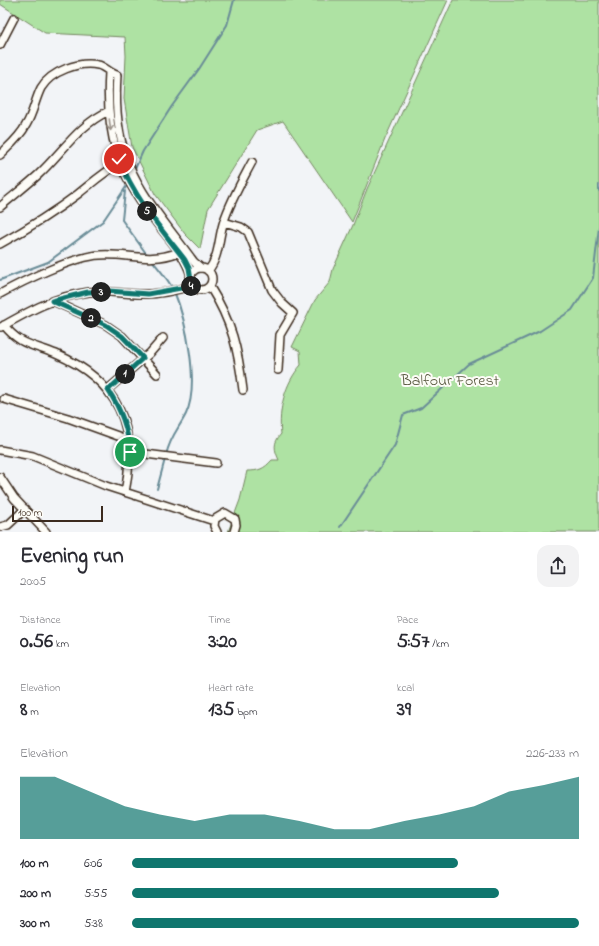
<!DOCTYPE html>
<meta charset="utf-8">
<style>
:root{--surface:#fff;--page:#f2f2f3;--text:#2b2b33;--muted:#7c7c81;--accent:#0f766e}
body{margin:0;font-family:"Indie Flower",sans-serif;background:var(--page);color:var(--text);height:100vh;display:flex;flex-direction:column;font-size:15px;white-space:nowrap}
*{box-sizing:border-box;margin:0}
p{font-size:13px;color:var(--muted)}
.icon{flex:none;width:22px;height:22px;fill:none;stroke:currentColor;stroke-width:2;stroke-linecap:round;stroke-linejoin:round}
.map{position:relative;height:532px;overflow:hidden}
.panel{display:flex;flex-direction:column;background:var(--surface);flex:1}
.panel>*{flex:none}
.scale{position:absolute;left:12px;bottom:10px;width:91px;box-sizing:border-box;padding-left:4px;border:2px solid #3b2a1e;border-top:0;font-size:11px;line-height:14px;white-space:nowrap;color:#3b2a1e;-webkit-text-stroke:3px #fdfcf7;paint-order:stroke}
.pin{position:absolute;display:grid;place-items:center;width:34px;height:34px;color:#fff;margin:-17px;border:2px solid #fff;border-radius:50%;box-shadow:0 1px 4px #0007}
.km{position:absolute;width:20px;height:20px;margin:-10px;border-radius:50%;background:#222;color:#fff;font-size:11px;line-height:20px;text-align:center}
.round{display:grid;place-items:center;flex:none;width:42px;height:42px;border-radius:12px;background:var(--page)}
.head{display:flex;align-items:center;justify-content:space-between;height:68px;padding:0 20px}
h1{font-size:22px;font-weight:800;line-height:30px}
.figures{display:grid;grid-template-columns:repeat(3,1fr);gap:6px;height:68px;padding:4px 20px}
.figures div{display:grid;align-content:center}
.figures b{font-size:20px;font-weight:800}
.figures small{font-size:11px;font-weight:400}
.figures p{font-size:11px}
.chart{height:112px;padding:8px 20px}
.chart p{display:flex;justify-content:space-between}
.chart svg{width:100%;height:72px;margin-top:4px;fill:var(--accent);opacity:.7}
ul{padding:0 20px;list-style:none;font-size:13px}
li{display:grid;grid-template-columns:64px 48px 1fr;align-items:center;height:30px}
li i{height:10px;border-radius:5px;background:var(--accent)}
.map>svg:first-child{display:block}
.green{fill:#aee2a3;stroke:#748660}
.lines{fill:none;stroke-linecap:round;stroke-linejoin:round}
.stream{stroke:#698c97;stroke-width:2}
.minor-casing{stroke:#3b2a1e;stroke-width:10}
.minor{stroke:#fdfcf7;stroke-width:7}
.oneway{stroke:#9c938a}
.route-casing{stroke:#fff;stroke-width:8}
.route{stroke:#0f766e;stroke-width:5}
.labels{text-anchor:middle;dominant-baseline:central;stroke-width:4;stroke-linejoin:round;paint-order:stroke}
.park-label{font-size:16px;fill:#58583f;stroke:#fdfcf7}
</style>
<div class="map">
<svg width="599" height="532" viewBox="0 0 599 532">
<rect width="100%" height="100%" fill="#f2f4f7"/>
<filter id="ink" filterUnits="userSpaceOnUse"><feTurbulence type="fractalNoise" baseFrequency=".025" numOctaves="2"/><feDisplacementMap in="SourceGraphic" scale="8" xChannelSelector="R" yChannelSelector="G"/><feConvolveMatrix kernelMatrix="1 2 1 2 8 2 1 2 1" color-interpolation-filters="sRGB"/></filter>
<g filter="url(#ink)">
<!-- green -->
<path class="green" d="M 0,0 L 448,0 L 385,139 L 352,222 L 283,121 L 257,130 L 208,209 L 200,249 L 185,234 L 155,194 L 132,147 L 124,99 L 126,56 L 125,37 L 45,33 L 0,4 Z
M 453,0 L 599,0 L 599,532 L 228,532 L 240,500 L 247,471 C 259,471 264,469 272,460 L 279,460 C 274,449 273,443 281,434 C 278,410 285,383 301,365 L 300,351 L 292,347 L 315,300 L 330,282 L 333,269 L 353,225 L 367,189 Z"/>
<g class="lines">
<!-- stream -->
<path class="stream" d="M 134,171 L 143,151 L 172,106 L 199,69 L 227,25 L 234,0
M 599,185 L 599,191
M 125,191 L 122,220 L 148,256
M 151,259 C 159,269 169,280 174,291 C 186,320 200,385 186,414 C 178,430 171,435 166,455
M 0,280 L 48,262 L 103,221 L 128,184
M 157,489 L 165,459
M 340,527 L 395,445 L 403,415 L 421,408 L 469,364 L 540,331 L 572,310 L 593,278 L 599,227"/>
<defs>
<path id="minor" d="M 0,45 L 14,18
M 109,72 C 105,134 118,174 156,222 C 168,238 186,256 191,276
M 0,155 C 9,146 20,137 26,125 C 33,114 35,100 41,88 C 51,71 79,61 98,65 C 104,66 110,73 117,75 C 111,165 144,194 194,262 L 201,268
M 0,207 C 13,196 26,186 38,175 C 62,153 78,125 109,111
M 224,222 L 241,227 L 248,232 L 272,290 L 282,303 L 293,313 L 280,335 L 278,370
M 0,244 C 27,229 53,213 78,194 C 92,183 104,172 120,163
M190 279a11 11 0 1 1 22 0a11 11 0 1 1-22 0Z
M 208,271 C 220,256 218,238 224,221 C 231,200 242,181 252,162
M 210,287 C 232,322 238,349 243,390
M 0,294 C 23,281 75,256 100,255 C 130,253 148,264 179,252
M 53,301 L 106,325 L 122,336 L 157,374
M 4,325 C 19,345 34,345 56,354 C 119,381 138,427 125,492
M 1,327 C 29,311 56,296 89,292 C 108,290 127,295 147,294 C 162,294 177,290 192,286
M 107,390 L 150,353 L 163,338
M 4,399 L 68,418 L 129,440
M 0,450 L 33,456 L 106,486 L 214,521
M 130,452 L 216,463
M 0,477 L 14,498 L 46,532
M 0,527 L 8,525 L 25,509
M 217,532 L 214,526 L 215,519 L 225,513 L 235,519 L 236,525 L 234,532"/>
</defs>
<!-- minor casing -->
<use href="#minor" class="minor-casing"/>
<!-- minor -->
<use href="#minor" class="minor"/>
</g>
<!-- one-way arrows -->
<defs><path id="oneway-shaft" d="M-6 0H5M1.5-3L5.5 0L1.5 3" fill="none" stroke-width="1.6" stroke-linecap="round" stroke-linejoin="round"/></defs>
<use class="oneway" href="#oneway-shaft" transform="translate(110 125) rotate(83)"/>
</g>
<g class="lines" filter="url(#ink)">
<defs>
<path id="route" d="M 119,159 C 134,197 160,228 185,260 L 189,268 L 192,286 L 148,294 L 109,291 L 88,292 L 52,301 L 106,325 L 122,336 L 143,358 L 108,390 C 121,409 128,429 130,452"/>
</defs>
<!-- route casing -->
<use href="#route" class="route-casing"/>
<!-- route -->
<use href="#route" class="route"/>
</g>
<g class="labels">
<!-- park labels -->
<g class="park-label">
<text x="450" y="381">Balfour Forest</text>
</g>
</g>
</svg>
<div class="scale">100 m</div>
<div class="pin" style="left:130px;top:452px;background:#1e9e55"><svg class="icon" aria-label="arrive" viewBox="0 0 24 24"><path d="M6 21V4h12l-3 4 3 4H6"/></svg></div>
<div class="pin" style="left:119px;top:159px;background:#d93025"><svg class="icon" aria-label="check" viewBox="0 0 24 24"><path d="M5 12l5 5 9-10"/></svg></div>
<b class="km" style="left:125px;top:374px">1</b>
<b class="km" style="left:91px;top:318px">2</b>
<b class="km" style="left:101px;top:292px">3</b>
<b class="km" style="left:191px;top:286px">4</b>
<b class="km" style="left:147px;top:211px">5</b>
</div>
<section class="panel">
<div class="head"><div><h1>Evening run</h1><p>20:05</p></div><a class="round"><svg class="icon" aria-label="share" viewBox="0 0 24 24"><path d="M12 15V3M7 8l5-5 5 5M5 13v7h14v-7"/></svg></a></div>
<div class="figures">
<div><p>Distance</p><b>0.56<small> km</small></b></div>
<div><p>Time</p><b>3:20</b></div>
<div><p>Pace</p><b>5:57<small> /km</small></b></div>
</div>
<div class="figures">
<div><p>Elevation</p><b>8<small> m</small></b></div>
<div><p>Heart rate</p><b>135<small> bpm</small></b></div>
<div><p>kcal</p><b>39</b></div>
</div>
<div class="chart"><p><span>Elevation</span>226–233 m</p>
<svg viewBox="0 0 160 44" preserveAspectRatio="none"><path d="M0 44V6L10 6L20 15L30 24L40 29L50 33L60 29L70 29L80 33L90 38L100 38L110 33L120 29L130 24L140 15L150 11L160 6V44z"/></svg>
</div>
<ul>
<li><b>100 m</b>6:06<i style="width:73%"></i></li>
<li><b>200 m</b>5:55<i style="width:82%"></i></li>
<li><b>300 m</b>5:38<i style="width:100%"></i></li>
</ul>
</section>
